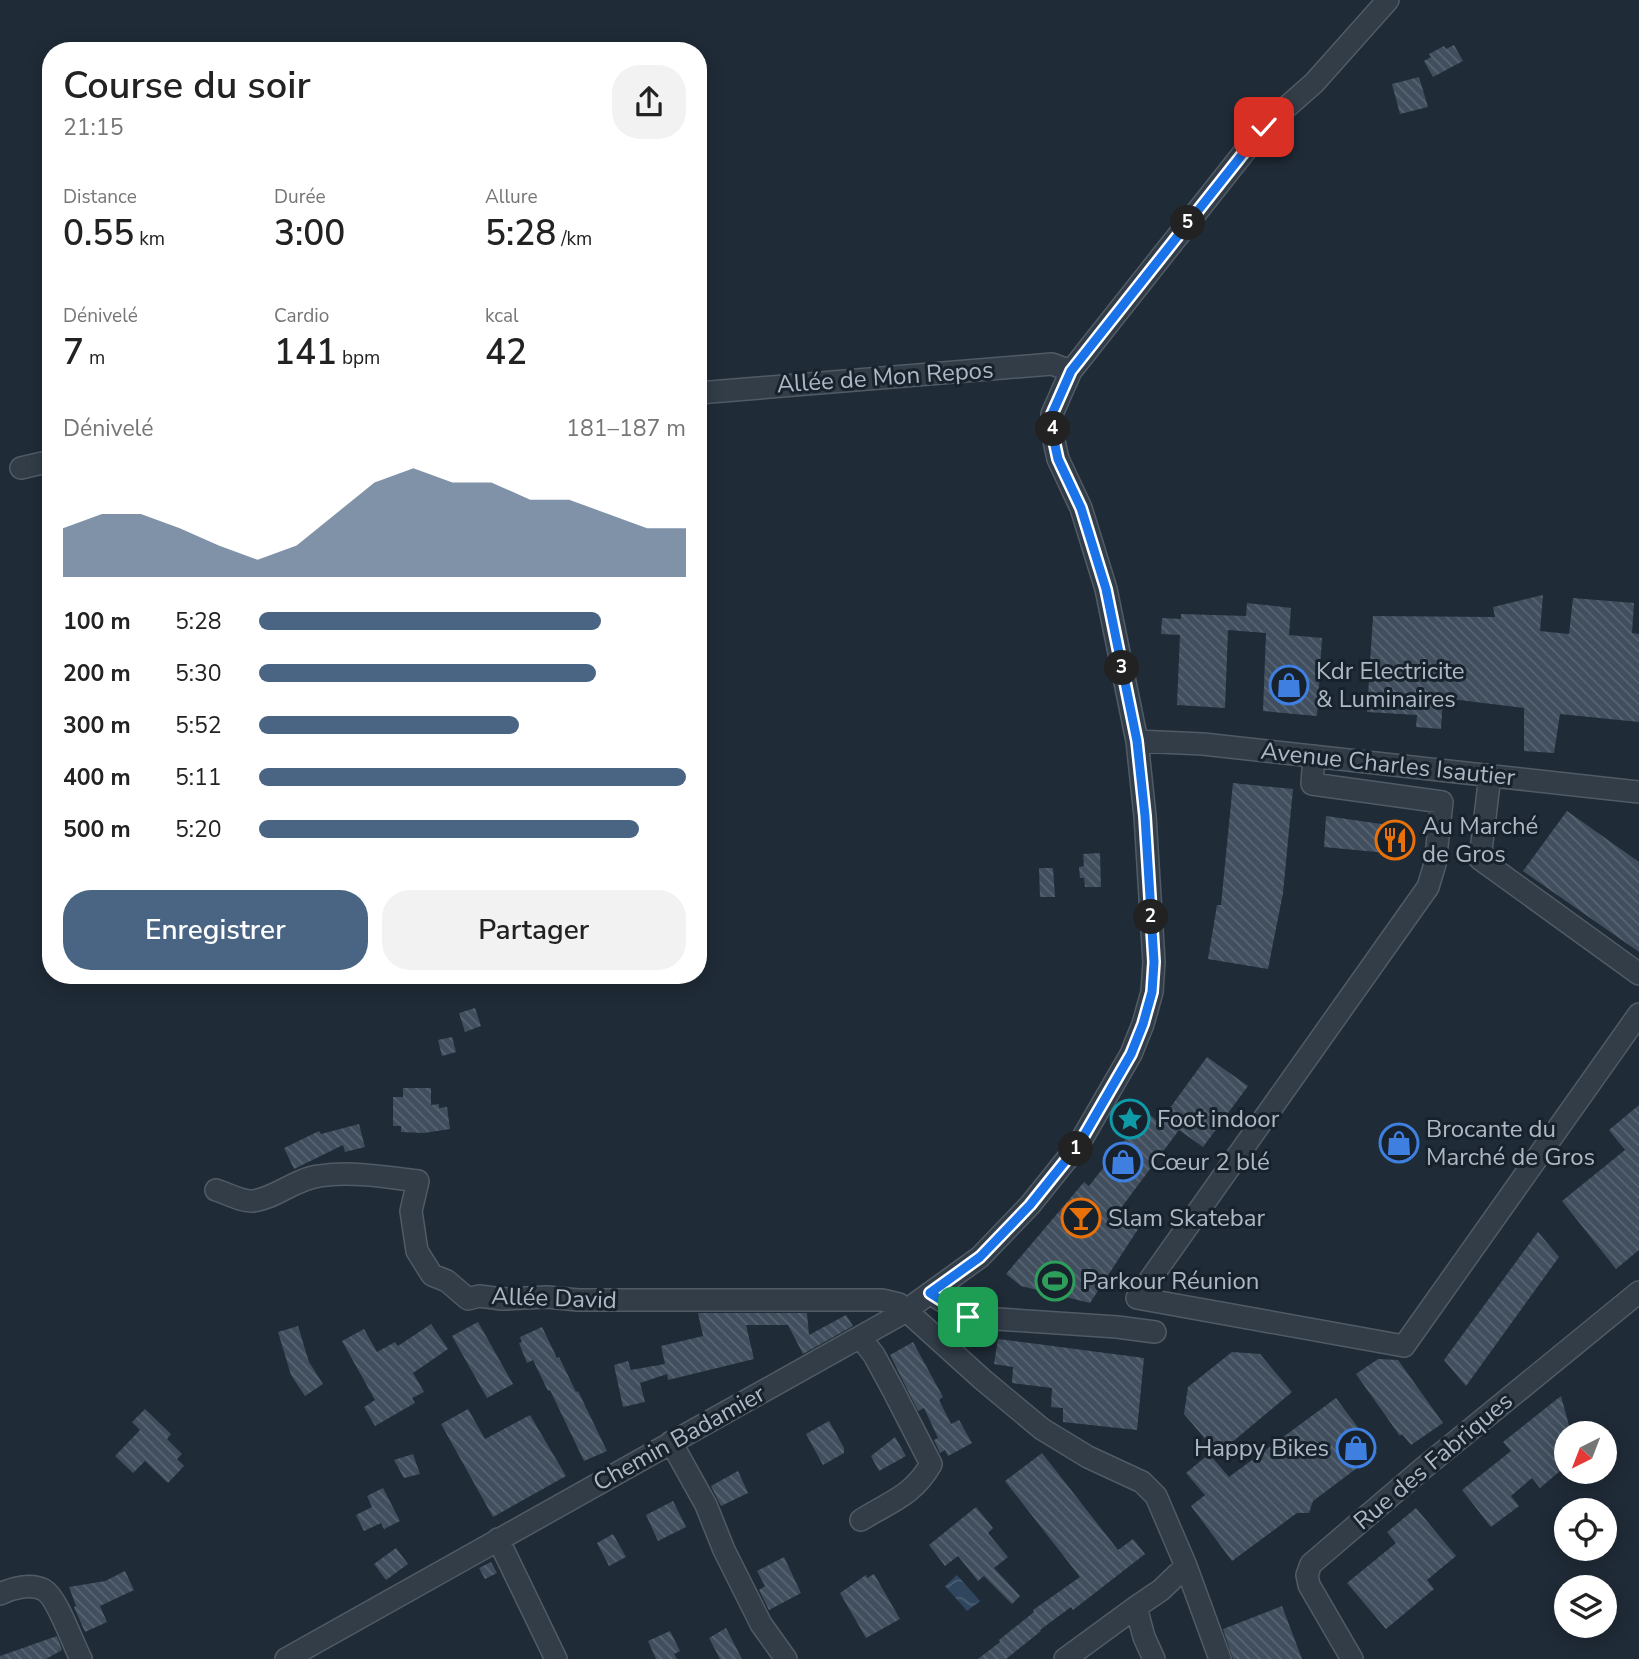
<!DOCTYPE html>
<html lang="fr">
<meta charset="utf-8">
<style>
:root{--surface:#fff;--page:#f2f2f2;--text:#222;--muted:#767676;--accent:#4a6584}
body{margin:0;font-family:"Nunito Sans",sans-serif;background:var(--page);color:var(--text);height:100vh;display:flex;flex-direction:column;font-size:26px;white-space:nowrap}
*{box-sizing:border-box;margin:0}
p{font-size:23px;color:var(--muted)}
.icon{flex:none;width:38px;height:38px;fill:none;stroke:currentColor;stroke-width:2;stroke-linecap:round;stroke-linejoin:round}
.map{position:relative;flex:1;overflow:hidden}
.side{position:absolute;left:42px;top:42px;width:665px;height:942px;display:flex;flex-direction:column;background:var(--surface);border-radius:28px;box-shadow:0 4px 18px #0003}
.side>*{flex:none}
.needle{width:46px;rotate:222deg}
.controls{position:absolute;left:1554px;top:1421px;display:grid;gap:14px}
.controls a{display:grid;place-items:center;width:63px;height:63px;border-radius:50%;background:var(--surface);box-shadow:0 4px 18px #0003;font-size:35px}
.pin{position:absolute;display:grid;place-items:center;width:60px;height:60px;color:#fff;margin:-30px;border-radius:14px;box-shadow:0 4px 10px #0006}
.km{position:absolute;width:35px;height:35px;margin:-18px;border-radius:50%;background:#222;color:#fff;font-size:19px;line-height:35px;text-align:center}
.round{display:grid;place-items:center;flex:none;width:74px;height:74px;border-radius:28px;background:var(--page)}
.overview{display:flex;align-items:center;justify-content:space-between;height:119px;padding:0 21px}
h1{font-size:38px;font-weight:600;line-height:52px}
.metrics{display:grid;grid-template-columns:repeat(3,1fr);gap:10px;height:119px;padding:7px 21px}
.metrics div{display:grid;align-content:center}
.metrics b{font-size:35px;font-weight:600}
.metrics small{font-size:19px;font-weight:400}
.metrics p{font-size:19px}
.chart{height:196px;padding:14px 21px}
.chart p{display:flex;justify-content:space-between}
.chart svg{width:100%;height:126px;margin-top:7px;fill:var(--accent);opacity:.7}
.cta{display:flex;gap:14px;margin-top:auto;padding:14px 21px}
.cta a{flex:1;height:80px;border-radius:28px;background:var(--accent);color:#fff;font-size:28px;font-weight:600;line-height:80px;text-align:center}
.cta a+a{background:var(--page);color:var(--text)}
ul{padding:0 21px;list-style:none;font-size:23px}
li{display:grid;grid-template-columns:112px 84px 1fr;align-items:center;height:52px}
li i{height:18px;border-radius:9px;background:var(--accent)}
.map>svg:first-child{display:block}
.water{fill:url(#water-waves)}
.building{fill:url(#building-back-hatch)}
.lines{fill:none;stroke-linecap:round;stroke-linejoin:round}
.minor-casing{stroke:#505b66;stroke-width:24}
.minor{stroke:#323d48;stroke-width:21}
.route-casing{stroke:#fff;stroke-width:14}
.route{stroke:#1a73e8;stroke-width:9}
.labels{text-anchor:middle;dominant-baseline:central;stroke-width:6;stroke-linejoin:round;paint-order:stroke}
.street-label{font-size:24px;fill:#acb8c5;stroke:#18222c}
.poi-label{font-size:24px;fill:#acb8c5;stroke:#18222c;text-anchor:start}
</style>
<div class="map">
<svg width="1639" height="1659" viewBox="0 0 1639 1659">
<defs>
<pattern id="water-waves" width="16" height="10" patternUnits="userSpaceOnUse" patternTransform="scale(1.75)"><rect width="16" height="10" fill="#30465e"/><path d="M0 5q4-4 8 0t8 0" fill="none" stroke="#4b5f74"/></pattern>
<pattern id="building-back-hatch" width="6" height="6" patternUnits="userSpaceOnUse" patternTransform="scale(1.75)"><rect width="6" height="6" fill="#404e5d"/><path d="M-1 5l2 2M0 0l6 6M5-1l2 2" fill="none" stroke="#596573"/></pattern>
</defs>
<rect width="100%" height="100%" fill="#1f2b37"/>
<!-- water -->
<path class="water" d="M 957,1575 L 980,1601 L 967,1611 L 945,1586 Z"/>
<!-- building -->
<path class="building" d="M 1454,45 L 1463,61 L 1433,77 L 1424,61 L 1431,57 L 1429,54 L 1444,46 L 1446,49 Z
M 1419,77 L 1428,107 L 1400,114 L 1392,84 Z
M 1543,595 L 1540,631 L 1569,634 L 1573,598 L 1634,603 L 1632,633 L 1639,634 L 1639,722 L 1560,714 L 1554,753 L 1524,751 L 1524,708 L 1443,698 L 1441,729 L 1416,727 L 1417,715 L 1367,712 L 1373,616 L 1495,617 L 1493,607 Z
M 1247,603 L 1291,608 L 1289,635 L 1322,638 L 1317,716 L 1263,711 L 1266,633 L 1228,630 L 1225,708 L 1177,705 L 1180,635 L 1161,634 L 1162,618 L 1181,619 L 1181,614 L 1246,616 Z
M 1233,783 L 1293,789 L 1283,893 L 1268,969 L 1208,959 L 1217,905 L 1221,905 Z
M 1567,811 L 1639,862 L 1639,952 L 1523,871 Z
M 1326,816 L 1409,828 L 1406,858 L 1387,856 L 1387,853 L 1324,847 Z
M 1100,853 L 1101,887 L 1085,887 L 1084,878 L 1080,878 L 1079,867 L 1084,866 L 1083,854 Z
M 1039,868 L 1053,868 L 1055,897 L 1040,897 Z
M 475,1008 L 481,1026 L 465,1032 L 459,1013 Z
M 452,1037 L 456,1052 L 442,1056 L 438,1040 Z
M 1207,1057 L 1248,1086 L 1203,1147 L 1179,1130 L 1121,1208 L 1142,1223 L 1090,1303 L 1021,1286 L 1006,1274 L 1084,1182 L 1089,1186 L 1147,1112 L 1159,1123 Z
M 403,1088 L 431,1088 L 431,1105 L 439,1104 L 439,1108 L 447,1107 L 450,1129 L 424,1133 L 401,1132 L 401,1126 L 393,1126 L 393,1097 L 403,1097 Z
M 1639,1105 L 1639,1250 L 1616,1269 L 1562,1201 L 1625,1150 L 1609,1130 Z
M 359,1124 L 365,1147 L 345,1152 L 343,1145 L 294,1169 L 284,1148 L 319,1131 L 321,1134 Z
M 1538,1232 L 1559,1257 L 1466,1386 L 1444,1360 Z
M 698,1313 L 807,1313 L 809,1335 L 846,1315 L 853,1326 L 803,1354 L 788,1325 L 746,1325 L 754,1359 L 668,1380 L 667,1374 L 640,1383 L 645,1402 L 623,1407 L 614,1365 L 628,1361 L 631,1370 L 665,1364 L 661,1346 L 703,1336 Z
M 478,1322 L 513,1384 L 487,1398 L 452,1336 Z
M 431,1324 L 448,1349 L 413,1373 L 424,1392 L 412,1398 L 415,1403 L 375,1426 L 364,1407 L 375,1400 L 342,1341 L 364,1329 L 377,1352 L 395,1342 L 398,1346 Z
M 298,1326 L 309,1362 L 323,1384 L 305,1396 L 291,1375 L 278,1332 Z
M 542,1327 L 557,1358 L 559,1357 L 576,1392 L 578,1391 L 607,1451 L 584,1461 L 550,1390 L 548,1391 L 533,1360 L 527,1363 L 519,1343 L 522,1342 L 520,1337 Z
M 998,1339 L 1144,1358 L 1137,1430 L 1063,1422 L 1063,1408 L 1051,1407 L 1052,1388 L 1012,1383 L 1013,1367 L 994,1364 Z
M 913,1342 L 943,1397 L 939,1400 L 951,1424 L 959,1420 L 972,1443 L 948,1456 L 945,1450 L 940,1453 L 934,1440 L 938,1438 L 924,1408 L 918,1411 L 890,1355 Z
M 1232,1352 L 1260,1354 L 1292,1392 L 1218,1454 L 1184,1414 L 1188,1387 Z
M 1378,1359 L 1398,1360 L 1443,1423 L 1411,1445 L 1402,1434 L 1400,1436 L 1356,1374 Z
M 1561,1396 L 1571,1433 L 1566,1433 L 1566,1466 L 1540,1488 L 1532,1478 L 1511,1496 L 1519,1506 L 1491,1527 L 1462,1490 L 1511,1451 L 1503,1442 Z
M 1336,1398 L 1377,1453 L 1313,1501 L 1309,1513 L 1297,1513 L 1232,1561 L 1191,1506 L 1205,1495 L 1186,1473 L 1209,1454 L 1229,1477 Z
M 145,1409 L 171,1434 L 167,1439 L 182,1454 L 177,1459 L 184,1466 L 168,1483 L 145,1461 L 133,1473 L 115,1456 L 140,1430 L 132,1422 Z
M 468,1409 L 485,1439 L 530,1415 L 566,1476 L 493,1517 L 441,1424 Z
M 829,1421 L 844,1448 L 844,1453 L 823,1465 L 806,1434 Z
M 895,1437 L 906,1456 L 879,1471 L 871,1456 Z
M 1042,1453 L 1118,1550 L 1133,1539 L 1145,1554 L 1073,1610 L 1071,1607 L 1040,1630 L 1041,1631 L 1006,1659 L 978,1659 L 1000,1642 L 999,1640 L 1034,1612 L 1033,1610 L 1080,1577 L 1005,1481 Z
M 413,1454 L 420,1474 L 404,1478 L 394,1460 Z
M 738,1471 L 748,1493 L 721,1506 L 711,1486 Z
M 383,1488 L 400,1521 L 384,1529 L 381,1523 L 364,1531 L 356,1515 L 372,1507 L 367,1496 Z
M 673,1501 L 686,1527 L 658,1541 L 646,1515 Z
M 976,1507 L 993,1528 L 988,1533 L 1008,1557 L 994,1568 L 1020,1596 L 1012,1604 L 984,1576 L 978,1581 L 958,1556 L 945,1566 L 929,1545 Z
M 1416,1508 L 1456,1556 L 1427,1580 L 1434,1589 L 1386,1629 L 1347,1583 L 1396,1543 L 1387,1532 Z
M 613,1534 L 626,1557 L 609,1566 L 597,1543 Z
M 396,1548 L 408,1564 L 386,1580 L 374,1564 Z
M 784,1557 L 801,1593 L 769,1610 L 759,1590 L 765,1586 L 757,1571 Z
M 491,1562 L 497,1573 L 485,1579 L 479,1568 Z
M 125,1571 L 134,1590 L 100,1606 L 107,1622 L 85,1632 L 74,1607 L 76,1606 L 69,1587 L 105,1581 Z
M 874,1574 L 900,1619 L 866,1638 L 840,1593 L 866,1575 L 867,1578 Z
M 1282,1606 L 1302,1659 L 1233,1659 L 1223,1629 Z
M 726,1628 L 742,1659 L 720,1659 L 709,1638 Z
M 670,1631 L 680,1651 L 674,1654 L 677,1659 L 656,1659 L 648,1641 Z
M 57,1636 L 62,1650 L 46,1659 L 0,1659 L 0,1656 Z"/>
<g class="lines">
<defs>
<path id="minor" d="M 698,393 L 1052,364 L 1071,371
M 21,468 L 51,461
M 1137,741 L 1203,744 L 1639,792
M 1314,756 L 1312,784 L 1442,802 L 1435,864 L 1428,887 L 1137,1298 L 1404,1346 L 1639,1014
M 1490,775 L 1480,859 L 1639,974
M 216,1190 C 226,1193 242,1202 253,1201 C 276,1198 295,1179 319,1176 C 351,1171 386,1177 418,1181 L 411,1211 L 417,1251 L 432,1275 L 447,1281 L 468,1299 L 479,1296 L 502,1299 L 547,1297 L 578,1300 L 882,1300 L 899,1304 L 982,1379 L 1042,1429 L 1088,1457 L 1142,1482 L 1156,1496 L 1186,1566 L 1220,1659
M 930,1293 L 968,1317 L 1117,1327 L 1155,1332
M 860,1337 L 874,1355 L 893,1390 L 931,1464 C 913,1496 889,1502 861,1520
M 671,1442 L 706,1505 L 724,1550 L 761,1624 L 786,1659
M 498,1539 L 556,1659
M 0,1594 C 12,1588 31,1583 44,1590 C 57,1597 73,1644 81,1659
M 286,1659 L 901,1314 L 980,1257 L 1030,1205 L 1079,1144 L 1131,1054 L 1143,1024 L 1152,992 L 1154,962 L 1145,816 L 1137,741 L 1106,589 L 1081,508 L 1058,459 L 1053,436 L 1052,414 L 1071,371 L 1264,127 L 1314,83 L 1388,0
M 1065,1659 L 1136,1607
M 1154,1659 L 1144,1637 L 1136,1607 L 1161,1590 L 1186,1566
M 1352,1659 L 1309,1585 L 1307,1575 L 1311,1564 L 1421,1470 L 1639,1292"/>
</defs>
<!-- minor casing -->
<use href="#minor" class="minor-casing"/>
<!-- minor -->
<use href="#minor" class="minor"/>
</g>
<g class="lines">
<defs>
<path id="route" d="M 968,1317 L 930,1293 L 980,1257 L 1030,1205 L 1079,1144 L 1131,1054 L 1143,1024 L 1152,992 L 1154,962 L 1145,816 L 1137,741 L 1106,589 L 1081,508 L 1058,459 L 1053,436 L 1052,414 L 1071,371 L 1264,127"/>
</defs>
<!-- route casing -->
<use href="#route" class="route-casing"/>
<!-- route -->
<use href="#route" class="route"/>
</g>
<!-- icons -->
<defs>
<symbol id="shop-ring" viewBox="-11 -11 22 22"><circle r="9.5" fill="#18222c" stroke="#3f7fe0" stroke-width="1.5"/><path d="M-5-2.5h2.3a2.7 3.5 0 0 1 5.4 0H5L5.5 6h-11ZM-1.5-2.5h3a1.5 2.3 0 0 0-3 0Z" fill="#3f7fe0"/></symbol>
<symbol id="restaurant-ring" viewBox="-11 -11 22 22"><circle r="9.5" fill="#18222c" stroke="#e8710a" stroke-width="1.5"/><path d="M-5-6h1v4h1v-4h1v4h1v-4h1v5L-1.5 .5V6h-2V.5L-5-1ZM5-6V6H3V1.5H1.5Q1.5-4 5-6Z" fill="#e8710a"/></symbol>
<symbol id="sight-ring" viewBox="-11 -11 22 22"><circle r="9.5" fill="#18222c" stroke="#0f9aa8" stroke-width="1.5"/><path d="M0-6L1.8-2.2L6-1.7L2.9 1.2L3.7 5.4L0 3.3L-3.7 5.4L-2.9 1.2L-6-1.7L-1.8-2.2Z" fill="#0f9aa8"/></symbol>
<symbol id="bar-ring" viewBox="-11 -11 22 22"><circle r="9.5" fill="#18222c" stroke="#e8710a" stroke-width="1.5"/><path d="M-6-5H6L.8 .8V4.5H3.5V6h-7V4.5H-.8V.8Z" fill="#e8710a"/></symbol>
<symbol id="stadium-ring" viewBox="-11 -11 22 22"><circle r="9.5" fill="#18222c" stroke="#2e9e5b" stroke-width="1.5"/><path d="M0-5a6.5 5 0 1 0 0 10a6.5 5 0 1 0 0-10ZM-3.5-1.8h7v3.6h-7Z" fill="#2e9e5b"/></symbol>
</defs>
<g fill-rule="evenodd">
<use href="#shop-ring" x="1267" y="663" width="44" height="44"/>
<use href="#restaurant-ring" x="1373" y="818" width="44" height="44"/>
<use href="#sight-ring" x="1108" y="1097" width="44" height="44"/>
<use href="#shop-ring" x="1377" y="1121" width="44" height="44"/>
<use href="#shop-ring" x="1101" y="1140" width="44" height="44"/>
<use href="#bar-ring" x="1059" y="1196" width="44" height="44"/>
<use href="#stadium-ring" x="1033" y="1259" width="44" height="44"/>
<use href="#shop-ring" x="1334" y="1426" width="44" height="44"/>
</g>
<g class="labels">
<!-- street labels -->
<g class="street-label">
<text transform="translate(885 377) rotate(-4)">Allée de Mon Repos</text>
<text transform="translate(1388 764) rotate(6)">Avenue Charles Isautier</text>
<text transform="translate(554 1298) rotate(2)">Allée David</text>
<text transform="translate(679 1438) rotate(-29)">Chemin Badamier</text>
<text transform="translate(1433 1461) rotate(-40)">Rue des Fabriques</text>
</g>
<!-- poi labels -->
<g class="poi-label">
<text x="1316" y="671">Kdr Electricite<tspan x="1316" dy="28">&amp; Luminaires</tspan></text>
<text x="1422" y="826">Au Marché<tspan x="1422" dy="28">de Gros</tspan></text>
<text x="1157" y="1119">Foot indoor</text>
<text x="1426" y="1129">Brocante du<tspan x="1426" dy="28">Marché de Gros</tspan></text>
<text x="1150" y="1162">Cœur 2 blé</text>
<text x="1108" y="1218">Slam Skatebar</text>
<text x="1082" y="1281">Parkour Réunion</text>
<text x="1329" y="1448" text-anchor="end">Happy Bikes</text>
</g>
</g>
</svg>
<div class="controls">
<a><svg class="needle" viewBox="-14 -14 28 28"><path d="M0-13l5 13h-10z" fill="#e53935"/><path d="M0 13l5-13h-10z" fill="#767676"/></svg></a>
<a><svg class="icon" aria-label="locate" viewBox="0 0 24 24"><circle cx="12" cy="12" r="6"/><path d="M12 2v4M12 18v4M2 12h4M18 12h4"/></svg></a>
<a><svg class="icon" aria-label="layers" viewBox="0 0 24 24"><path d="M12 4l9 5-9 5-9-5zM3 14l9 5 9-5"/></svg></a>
</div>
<div class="pin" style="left:968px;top:1317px;background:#1e9e55"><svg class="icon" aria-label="arrive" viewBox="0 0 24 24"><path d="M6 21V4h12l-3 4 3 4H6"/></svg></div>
<div class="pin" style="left:1264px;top:127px;background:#d93025"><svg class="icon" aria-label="check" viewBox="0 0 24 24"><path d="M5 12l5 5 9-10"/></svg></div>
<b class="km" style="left:1076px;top:1149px">1</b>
<b class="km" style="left:1151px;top:917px">2</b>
<b class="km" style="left:1122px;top:668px">3</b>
<b class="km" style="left:1053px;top:429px">4</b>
<b class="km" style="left:1188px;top:223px">5</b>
<section class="side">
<div class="overview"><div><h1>Course du soir</h1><p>21:15</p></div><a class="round"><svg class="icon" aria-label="share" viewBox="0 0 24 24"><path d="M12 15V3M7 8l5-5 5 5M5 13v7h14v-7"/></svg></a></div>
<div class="metrics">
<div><p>Distance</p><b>0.55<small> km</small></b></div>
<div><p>Durée</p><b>3:00</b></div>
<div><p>Allure</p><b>5:28<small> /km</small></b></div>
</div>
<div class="metrics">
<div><p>Dénivelé</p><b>7<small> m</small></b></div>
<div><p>Cardio</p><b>141<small> bpm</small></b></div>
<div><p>kcal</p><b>42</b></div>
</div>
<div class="chart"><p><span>Dénivelé</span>181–187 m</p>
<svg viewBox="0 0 160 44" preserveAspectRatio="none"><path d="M0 44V27L10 22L20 22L30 27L40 33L50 38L60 33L70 22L80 11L90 6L100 11L110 11L120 17L130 17L140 22L150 27L160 27V44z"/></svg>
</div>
<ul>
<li><b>100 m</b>5:28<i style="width:80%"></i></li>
<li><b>200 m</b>5:30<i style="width:79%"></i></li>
<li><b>300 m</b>5:52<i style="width:61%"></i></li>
<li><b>400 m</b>5:11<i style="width:100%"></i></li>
<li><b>500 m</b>5:20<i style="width:89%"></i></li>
</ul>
<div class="cta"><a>Enregistrer</a><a>Partager</a></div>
</section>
</div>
